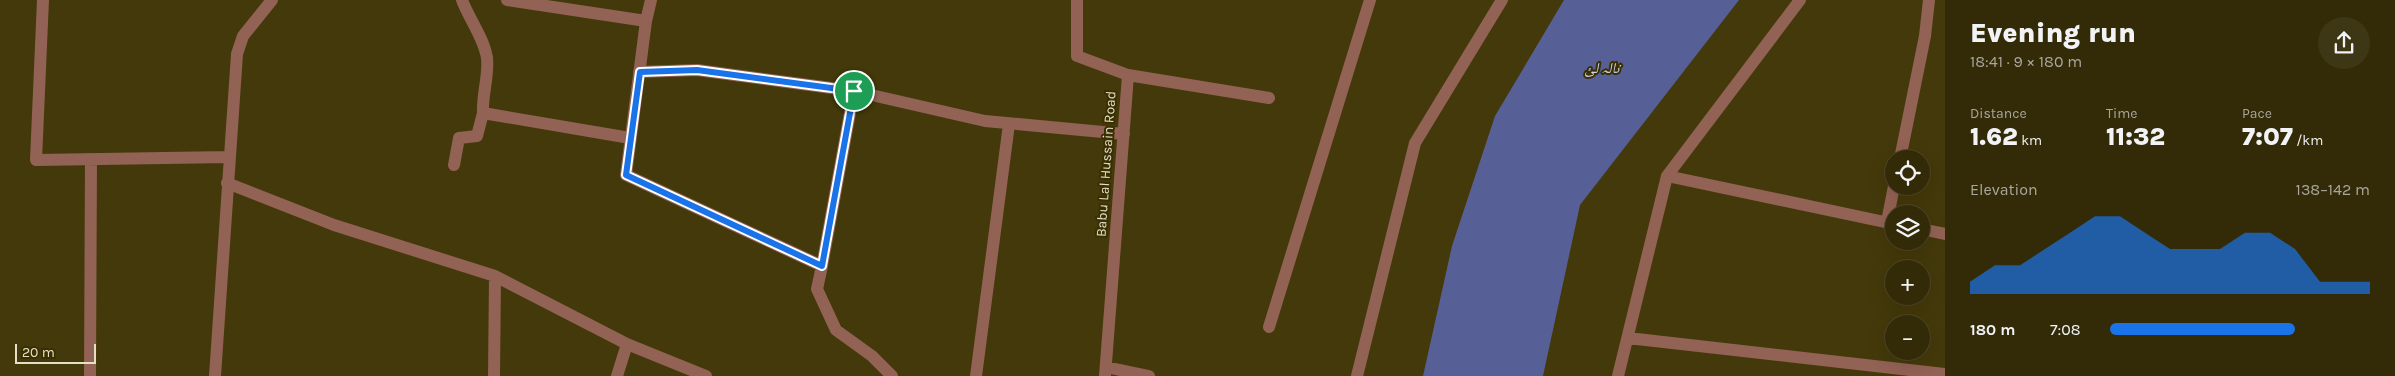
<!DOCTYPE html>
<meta charset="utf-8">
<style>
:root{--surface:#332b08;--page:#3e3716;--text:#f1f3f6;--muted:#a9a79c;--line:#4e4729;--accent:#1a73e8}
body{margin:0;font-family:Karla,"Noto Naskh Arabic",sans-serif;background:var(--page);color:var(--text);height:100vh;display:flex;flex-direction:column;font-size:19px;white-space:nowrap}
*{box-sizing:border-box;margin:0}
p{font-size:16px;color:var(--muted)}
.icon{flex:none;width:28px;height:28px;fill:none;stroke:currentColor;stroke-width:2;stroke-linecap:round;stroke-linejoin:round}
.map{position:relative;flex:1;overflow:hidden}
.drawer{display:flex;flex-direction:column;background:var(--surface);width:450px}
.drawer>*{flex:none}
.buttons{position:absolute;left:1885px;top:150px;display:grid;gap:10px}
.buttons a{display:grid;place-items:center;width:45px;height:45px;border-radius:50%;background:var(--surface);box-shadow:0 5px 20px #0002,0 0 0 1px var(--line);font-size:25px}
.scale{position:absolute;left:15px;bottom:12px;width:81px;box-sizing:border-box;padding-left:5px;border:2px solid #e4dfc7;border-top:0;font-size:14px;line-height:18px;white-space:nowrap;color:#e4dfc7;-webkit-text-stroke:4px #392f00;paint-order:stroke}
.pin{position:absolute;display:grid;place-items:center;width:42px;height:42px;color:#fff;margin:-21px;border:2px solid #fff;border-radius:50%;box-shadow:0 1px 5px #0007}
.round{display:grid;place-items:center;flex:none;width:52px;height:52px;border-radius:26px;background:var(--page)}
.headline{display:flex;align-items:center;justify-content:space-between;height:85px;padding:0 25px}
h1{font-size:28px;font-weight:800;line-height:38px}
.metrics{display:grid;grid-template-columns:repeat(3,1fr);gap:8px;height:85px;padding:5px 25px}
.metrics div{display:grid;align-content:center}
.metrics b{font-size:25px;font-weight:800}
.metrics small{font-size:14px;font-weight:400}
.metrics p{font-size:14px}
.chart{height:140px;padding:10px 25px}
.chart p{display:flex;justify-content:space-between}
.chart svg{width:100%;height:90px;margin-top:5px;fill:var(--accent);opacity:.7}
ul{padding:0 25px;list-style:none;font-size:16px}
li{display:grid;grid-template-columns:80px 60px 1fr;align-items:center;height:38px}
li i{height:12px;border-radius:6px;background:var(--accent)}
main{display:flex;flex:1;min-height:0}
.map>svg:first-child{display:block}
.water{fill:#576096}
.lines{fill:none;stroke-linecap:round;stroke-linejoin:round}
.minor{stroke:#926254;stroke-width:12}
.route-casing{stroke:#fff;stroke-width:10}
.route{stroke:#1a73e8;stroke-width:6}
.labels{text-anchor:middle;dominant-baseline:central;stroke-width:4;stroke-linejoin:round;paint-order:stroke}
.street-label{font-size:14px;fill:#e4dfc7;stroke:#392f00}
.water-label{font-size:15px;font-style:italic;fill:#ced6f7;stroke:#392f00}
</style>
<main>
<div class="map">
<svg width="1945" height="376" viewBox="0 0 1945 376">
<rect width="100%" height="100%" fill="#44390a"/>
<!-- water -->
<path class="water" d="M 1564,0 L 1739,0 L 1580,205 L 1543,376 L 1423,376 L 1452,246 L 1495,116 Z"/>
<g class="lines">
<!-- minor -->
<path class="minor" d="M 43,0 L 36,160 L 229,157
M 462,0 C 469,19 484,38 487,58 C 489,76 482,94 483,113 L 630,138
M 507,0 L 646,21
M 651,0 L 646,21 L 626,175 L 822,266 L 854,91 L 985,121 L 1124,134
M 1077,0 L 1077,56 L 1128,75 L 1105,376
M 639,72 L 697,70 L 854,91
M 1128,75 L 1269,98
M 1900,159 L 1925,36 L 1929,0
M 454,165 L 459,138 L 477,136 L 483,113
M 1667,176 L 1894,224
M 227,183 L 334,225 L 495,276 L 627,344 L 706,376
M 1887,222 L 1894,186
M 1921,229 L 1945,234
M 822,266 L 817,289 L 836,330 L 872,356 L 892,376
M 1269,327 L 1370,0
M 1628,338 L 1945,374
M 1106,367 L 1149,376
M 90,376 L 91,159
M 215,376 L 237,54 L 243,36 L 272,0
M 494,376 L 495,276
M 617,376 L 627,344
M 976,376 L 1009,124
M 1357,376 L 1415,143 L 1502,0
M 1618,376 L 1667,176 L 1800,0"/>
</g>
<g class="lines">
<defs>
<path id="route" d="M 697,70 L 854,91 L 822,266 L 626,175 L 640,72 Z"/>
</defs>
<!-- route casing -->
<use href="#route" class="route-casing"/>
<!-- route -->
<use href="#route" class="route"/>
</g>
<g class="labels">
<!-- street labels -->
<g class="street-label">
<text transform="translate(1106 164) rotate(-86)">Babu Lal Hussain Road</text>
</g>
<!-- water labels -->
<g class="water-label">
<text x="1602" y="68">نالہ لئ</text>
</g>
</g>
</svg>
<div class="buttons">
<a><svg class="icon" aria-label="locate" viewBox="0 0 24 24"><circle cx="12" cy="12" r="6"/><path d="M12 2v4M12 18v4M2 12h4M18 12h4"/></svg></a>
<a><svg class="icon" aria-label="layers" viewBox="0 0 24 24"><path d="M12 4l9 5-9 5-9-5zM3 14l9 5 9-5"/></svg></a>
<a>+</a>
<a>−</a>
</div>
<div class="scale">20 m</div>
<div class="pin" style="left:854px;top:91px;background:#1e9e55"><svg class="icon" aria-label="arrive" viewBox="0 0 24 24"><path d="M6 21V4h12l-3 4 3 4H6"/></svg></div>
</div>
<section class="drawer">
<div class="headline"><div><h1>Evening run</h1><p>18:41 · 9 × 180 m</p></div><a class="round"><svg class="icon" aria-label="share" viewBox="0 0 24 24"><path d="M12 15V3M7 8l5-5 5 5M5 13v7h14v-7"/></svg></a></div>
<div class="metrics">
<div><p>Distance</p><b>1.62<small> km</small></b></div>
<div><p>Time</p><b>11:32</b></div>
<div><p>Pace</p><b>7:07<small> /km</small></b></div>
</div>
<div class="chart"><p><span>Elevation</span>138–142 m</p>
<svg viewBox="0 0 160 44" preserveAspectRatio="none"><path d="M0 44V38L10 30L20 30L30 22L40 14L50 6L60 6L70 14L80 22L90 22L100 22L110 14L120 14L130 22L140 38L150 38L160 38V44z"/></svg>
</div>
<ul>
<li><b>180 m</b>7:08<i style="width:71%"></i></li>
</ul>
</section>
</main>
